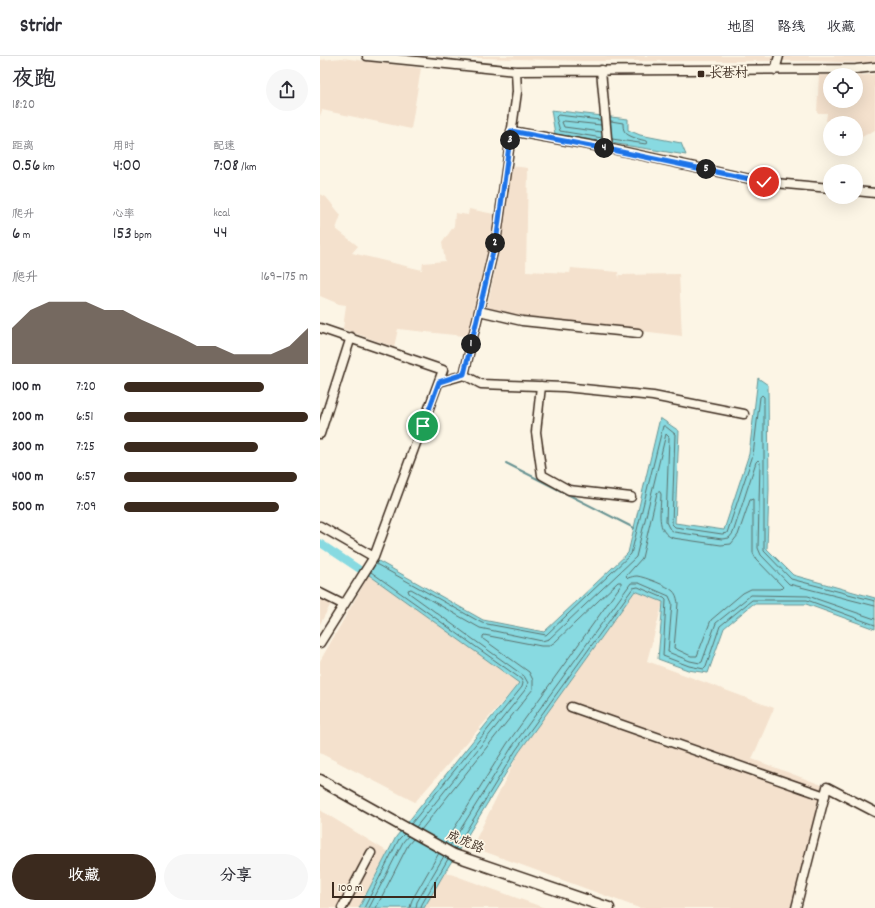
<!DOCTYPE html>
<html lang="zh">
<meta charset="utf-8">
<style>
:root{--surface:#fff;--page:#f7f7f7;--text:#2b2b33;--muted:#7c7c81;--line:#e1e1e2;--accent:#3b2a1e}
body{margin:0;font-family:Dekko,"LXGW WenKai TC",sans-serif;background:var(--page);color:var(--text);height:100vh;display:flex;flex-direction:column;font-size:15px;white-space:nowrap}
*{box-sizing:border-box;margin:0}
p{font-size:13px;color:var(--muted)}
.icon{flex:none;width:22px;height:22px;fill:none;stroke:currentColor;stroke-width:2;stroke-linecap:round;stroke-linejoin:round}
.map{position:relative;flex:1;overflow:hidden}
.details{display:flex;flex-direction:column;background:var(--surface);width:320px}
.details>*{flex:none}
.tools{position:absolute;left:503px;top:12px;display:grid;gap:8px}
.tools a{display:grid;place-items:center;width:40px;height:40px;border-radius:50%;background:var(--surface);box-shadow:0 4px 16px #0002;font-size:20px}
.scale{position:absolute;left:12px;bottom:10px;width:104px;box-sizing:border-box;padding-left:4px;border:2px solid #3b2a1e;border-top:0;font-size:11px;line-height:14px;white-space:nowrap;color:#3b2a1e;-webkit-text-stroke:3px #fcf5e5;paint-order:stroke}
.pin{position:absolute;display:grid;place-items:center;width:34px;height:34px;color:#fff;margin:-17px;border:2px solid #fff;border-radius:50%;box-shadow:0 1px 4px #0007}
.km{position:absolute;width:20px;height:20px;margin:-10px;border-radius:50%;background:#222;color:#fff;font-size:11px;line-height:20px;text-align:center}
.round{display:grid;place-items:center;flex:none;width:42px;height:42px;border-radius:21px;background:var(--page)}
.headline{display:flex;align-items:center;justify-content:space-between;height:68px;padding:0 12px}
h1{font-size:22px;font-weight:600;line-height:30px}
.stats{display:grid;grid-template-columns:repeat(3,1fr);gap:6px;height:68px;padding:4px 12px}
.stats div{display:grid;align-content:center}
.stats b{font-size:17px;font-weight:600}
.stats small{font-size:11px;font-weight:400}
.stats p{font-size:11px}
.chart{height:112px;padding:8px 12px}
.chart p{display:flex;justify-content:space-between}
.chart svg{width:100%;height:72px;margin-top:4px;fill:var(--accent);opacity:.7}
.action{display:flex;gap:8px;margin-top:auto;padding:8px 12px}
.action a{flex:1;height:46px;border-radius:24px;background:var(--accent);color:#fff;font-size:16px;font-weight:600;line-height:46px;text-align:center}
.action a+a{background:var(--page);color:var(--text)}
ul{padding:0 12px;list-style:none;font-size:13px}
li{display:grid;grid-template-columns:64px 48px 1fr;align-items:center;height:30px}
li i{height:10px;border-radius:5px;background:var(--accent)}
header{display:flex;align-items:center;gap:24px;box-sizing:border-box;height:56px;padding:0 20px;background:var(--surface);border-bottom:1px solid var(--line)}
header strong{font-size:19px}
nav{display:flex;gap:22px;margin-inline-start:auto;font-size:14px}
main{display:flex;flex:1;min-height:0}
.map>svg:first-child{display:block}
.built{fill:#f4e1cd}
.water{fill:#88dae1;stroke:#699493}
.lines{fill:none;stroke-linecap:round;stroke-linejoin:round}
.shore{stroke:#5a706c;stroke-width:1}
.stream{stroke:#699493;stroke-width:2}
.canal{stroke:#88dae1;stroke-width:7}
.minor-casing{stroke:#3b2a1e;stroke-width:11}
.tertiary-casing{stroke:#3b2a1e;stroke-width:13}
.minor{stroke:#fcf5e5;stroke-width:8}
.tertiary{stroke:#fcf5e5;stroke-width:10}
.route-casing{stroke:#fff;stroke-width:8}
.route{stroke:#1a73e8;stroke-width:5}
.poi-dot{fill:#3b2a1e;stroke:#fcf5e5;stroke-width:1.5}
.labels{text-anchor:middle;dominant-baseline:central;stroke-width:3.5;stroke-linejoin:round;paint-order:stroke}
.poi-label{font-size:13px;fill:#3b2a1e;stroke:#fcf5e5;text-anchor:start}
.street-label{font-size:13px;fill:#3b2a1e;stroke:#fcf5e5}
</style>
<header>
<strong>Stridr</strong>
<nav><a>地图</a><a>路线</a><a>收藏</a></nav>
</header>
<main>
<section class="details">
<div class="headline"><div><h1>夜跑</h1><p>18:20</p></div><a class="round"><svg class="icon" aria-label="share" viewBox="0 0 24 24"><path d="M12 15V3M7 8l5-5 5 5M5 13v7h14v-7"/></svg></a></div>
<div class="stats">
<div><p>距离</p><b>0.56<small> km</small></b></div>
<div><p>用时</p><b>4:00</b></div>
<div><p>配速</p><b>7:08<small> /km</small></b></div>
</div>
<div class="stats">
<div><p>爬升</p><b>6<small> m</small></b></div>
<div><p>心率</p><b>153<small> bpm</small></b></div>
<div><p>kcal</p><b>44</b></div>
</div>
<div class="chart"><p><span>爬升</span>169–175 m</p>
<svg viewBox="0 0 160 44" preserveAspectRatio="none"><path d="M0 44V22L10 11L20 6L30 6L40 6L50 11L60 11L70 17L80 22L90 27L100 33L110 33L120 38L130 38L140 38L150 33L160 22V44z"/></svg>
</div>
<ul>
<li><b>100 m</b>7:20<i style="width:76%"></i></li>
<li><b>200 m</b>6:51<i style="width:100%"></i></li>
<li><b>300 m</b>7:25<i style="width:73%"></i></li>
<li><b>400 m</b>6:57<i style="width:94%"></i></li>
<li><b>500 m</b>7:09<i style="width:84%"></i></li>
</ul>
<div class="action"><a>收藏</a><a>分享</a></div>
</section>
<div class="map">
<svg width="555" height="852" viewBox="0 0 555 852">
<rect width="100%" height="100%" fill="#fcf5e5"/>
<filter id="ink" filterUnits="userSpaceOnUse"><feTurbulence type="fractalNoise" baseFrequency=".025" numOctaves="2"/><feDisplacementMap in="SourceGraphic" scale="8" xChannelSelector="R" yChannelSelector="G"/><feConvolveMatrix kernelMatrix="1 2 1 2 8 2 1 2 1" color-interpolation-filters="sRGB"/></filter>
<g filter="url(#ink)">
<!-- built -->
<path class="built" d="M 104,0 L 555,0 L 555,6 L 546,7 L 494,5 L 262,5 Z
M 22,2 L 101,12 L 91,73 L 2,54 L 0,60 L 0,4 Z
M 555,18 L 555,74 L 536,84 L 536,67 L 533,67 L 533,63 L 506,65 L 507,57 L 497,57 L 499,19 L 510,19 L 510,45 L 536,45 L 536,20 Z
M 192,110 L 208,112 L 206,215 L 250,217 L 251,212 L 298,216 L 299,224 L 299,219 L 359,218 L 362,280 L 166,256 L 177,204 Z
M 0,138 L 6,141 L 21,159 L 16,173 L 38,190 L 32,197 L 102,214 L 103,207 L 125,205 L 122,187 L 134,170 L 135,157 L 148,159 L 149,153 L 179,159 L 159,255 L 153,256 L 153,281 L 78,273 L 74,291 L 23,273 L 26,249 L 19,248 L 0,240 Z
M 49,519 L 199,627 L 95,746 L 0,697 L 0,605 Z
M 315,535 L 343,546 L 327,605 L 454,652 L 432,703 L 507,731 L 475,852 L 319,852 L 152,791 L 199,696 Z
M 0,540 L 12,546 L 0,568 Z
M 0,754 L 68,796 L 39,852 L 0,852 Z
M 125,816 L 225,852 L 104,852 Z"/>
<!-- water -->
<path class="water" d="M 231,54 L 308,63 L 308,74 L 320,79 L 361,87 L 366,99 L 235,78 Z
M 438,322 L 448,329 L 449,433 L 447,493 L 473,519 L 555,542 L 555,573 L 486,548 L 433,548 L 404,572 L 388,617 L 368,614 L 338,603 L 343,546 L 315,535 L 199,696 L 125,816 L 104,852 L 39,852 L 76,781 L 199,627 L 42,514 L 53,502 L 163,564 L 224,576 L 308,497 L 340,362 L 359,375 L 355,467 L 404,474 L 429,398 Z"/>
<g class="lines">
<!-- shore -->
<path class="shore" d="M 280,64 L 238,59 L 236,61 L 240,75 L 282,82
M 291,65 L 303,67 C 303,69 303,74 305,76 C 308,81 322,84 327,85 L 328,87 L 326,88 L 292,83
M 281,69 L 244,65 L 242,66 L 244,71 L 282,76
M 340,436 L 341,438 C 341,453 335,476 353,482 L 401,489 L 411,488 L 418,479 L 430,444 L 433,443 L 433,497 L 436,503 L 463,531 L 461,533 L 431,533 L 423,537 L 391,564 L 377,600 L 371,600 L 354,592 L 358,547 C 357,543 357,539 353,535 C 348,530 325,521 317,520 C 314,520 311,521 308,522 L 306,520 L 322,502 L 337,437 Z
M 56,508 L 162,567 L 226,579 L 311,498 L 343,370 L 345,370 L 355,378 L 352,468 L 355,471 L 402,478 L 407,477 L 433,399 L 440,341 L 442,339 L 444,341 L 444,495 L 471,523 L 555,545
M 51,516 L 201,623 L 203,627 L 202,631 L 91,768
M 96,771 L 205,634 L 208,627 L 204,620 L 89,537 L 88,534 L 91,533 L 160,572 L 222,585 L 229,583 L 316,501 L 346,378 L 349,381 L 346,466 L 349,472 L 354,476 L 402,483 L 409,482 L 413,477 L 436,406 L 438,404 L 440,406 L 438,492 L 441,499 L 469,528 L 555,550
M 101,774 L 213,633 L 213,624 L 209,616 L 163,583 L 163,580 L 164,579 L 221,590 L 229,590 L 235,586 L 298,526 L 301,526 L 301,529 L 187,688 L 125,787
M 130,790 L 192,691 L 311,527 L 319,527 L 349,540 L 352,547 L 348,596 L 370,605 L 380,607 L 382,606 L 396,567 L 431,539 L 488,540 L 555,563
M 135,793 L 196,694 L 313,532 L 318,531 L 344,542 L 346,544 L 343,600 L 369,610 L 384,613 L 386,611 L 400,570 L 432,544 L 487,544 L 555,569
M 44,852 L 79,783 L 84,778
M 49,852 L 83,786 L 88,780
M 56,852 L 88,789 L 93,783
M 90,852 L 92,844 L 119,797
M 96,852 L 97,846 L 124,800
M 101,852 L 102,848 L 128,803"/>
<!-- stream -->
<path class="stream" d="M 186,407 L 314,472"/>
<!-- canal -->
<path class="canal" d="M 0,487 L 39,513"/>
<defs>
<path id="minor" d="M 47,0 L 196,15 L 536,13 L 555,11
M 281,14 L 288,93
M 455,14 L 459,0
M 191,75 L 292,93 L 444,126 L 510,132
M 536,135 L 555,137
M 159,255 L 202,265 L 318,277
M 0,272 L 123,314 L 54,501 L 0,587
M 144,319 L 161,328 L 244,331 L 333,340 L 424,358
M 119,326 L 144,319 L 177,179 L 197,36 L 196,15
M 221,330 L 216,376 L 222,419 L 249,434 L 311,441
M 0,378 L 31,281
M 0,470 L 54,501
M 0,537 L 24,549
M 251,651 L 505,740
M 22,852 L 51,797
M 476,852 L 507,731 L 555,756"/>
<path id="tertiary" d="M 0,724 L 134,799 L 289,852"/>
</defs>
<!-- minor casing -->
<use href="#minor" class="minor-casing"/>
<!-- tertiary casing -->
<use href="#tertiary" class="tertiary-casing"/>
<!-- minor -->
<use href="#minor" class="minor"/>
<!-- tertiary -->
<use href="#tertiary" class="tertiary"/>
</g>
</g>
<g class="lines" filter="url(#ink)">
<defs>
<path id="route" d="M 103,370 L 119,326 L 144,318 L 177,179 L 191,75 L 292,94 L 444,126"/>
</defs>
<!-- route casing -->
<use href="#route" class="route-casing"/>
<!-- route -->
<use href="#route" class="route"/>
</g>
<!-- markers -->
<rect class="poi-dot" x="377" y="14" width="8" height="8" rx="2"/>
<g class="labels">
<!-- poi labels -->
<g class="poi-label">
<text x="389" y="18">长巷村</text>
</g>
<!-- street labels -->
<g class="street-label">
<text transform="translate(145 787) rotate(23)">成虎路</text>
</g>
</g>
</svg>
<div class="tools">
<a><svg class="icon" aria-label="locate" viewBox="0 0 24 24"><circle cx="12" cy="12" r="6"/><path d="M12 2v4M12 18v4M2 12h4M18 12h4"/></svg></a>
<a>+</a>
<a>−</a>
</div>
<div class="scale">100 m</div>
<div class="pin" style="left:103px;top:370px;background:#1e9e55"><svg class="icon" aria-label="arrive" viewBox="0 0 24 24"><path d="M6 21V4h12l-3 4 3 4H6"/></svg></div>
<div class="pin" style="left:444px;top:126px;background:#d93025"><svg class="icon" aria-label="check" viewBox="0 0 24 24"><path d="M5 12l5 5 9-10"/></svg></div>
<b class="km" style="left:151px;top:288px">1</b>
<b class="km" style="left:175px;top:187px">2</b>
<b class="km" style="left:190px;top:84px">3</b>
<b class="km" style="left:284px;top:92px">4</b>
<b class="km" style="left:386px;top:113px">5</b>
</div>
</main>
